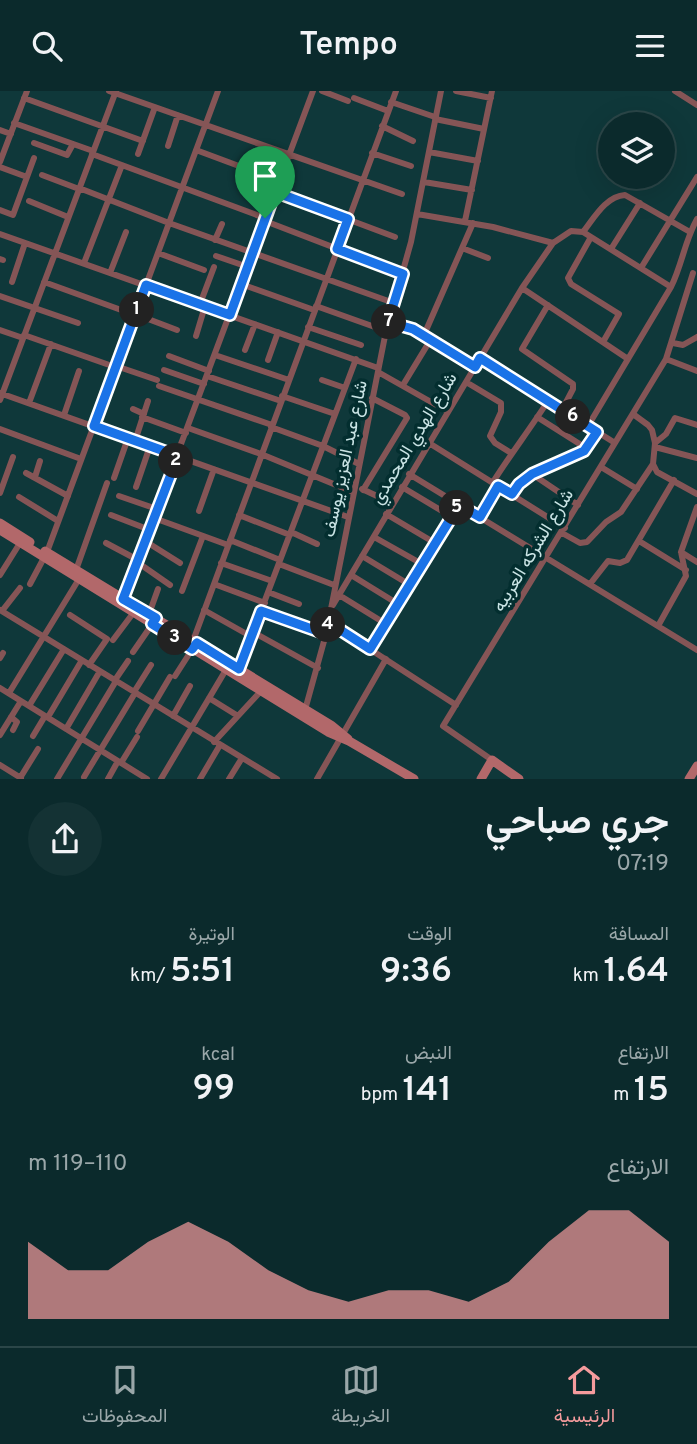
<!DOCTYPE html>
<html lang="ar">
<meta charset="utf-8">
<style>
:root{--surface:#0b2a2c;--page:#143234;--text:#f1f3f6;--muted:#9aa7a9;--line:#2b4648;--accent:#f59b9d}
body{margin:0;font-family:Overpass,Vazirmatn,sans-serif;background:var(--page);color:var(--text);direction:rtl;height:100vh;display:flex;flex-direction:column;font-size:26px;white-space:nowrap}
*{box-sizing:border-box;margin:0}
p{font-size:23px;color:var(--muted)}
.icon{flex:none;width:38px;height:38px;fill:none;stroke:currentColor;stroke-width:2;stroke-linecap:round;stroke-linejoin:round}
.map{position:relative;height:688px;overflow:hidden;direction:ltr}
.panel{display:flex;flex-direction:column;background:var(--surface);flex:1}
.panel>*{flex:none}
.buttons{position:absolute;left:598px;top:21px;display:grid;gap:14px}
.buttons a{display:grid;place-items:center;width:77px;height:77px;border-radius:50%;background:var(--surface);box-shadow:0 7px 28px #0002,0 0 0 2px var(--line);font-size:35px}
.pin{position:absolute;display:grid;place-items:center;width:60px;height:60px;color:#fff;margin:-72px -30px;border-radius:50% 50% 50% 0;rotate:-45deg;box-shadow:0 0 7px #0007}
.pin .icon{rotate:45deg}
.km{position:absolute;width:35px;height:35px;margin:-18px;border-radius:50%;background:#222;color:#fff;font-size:19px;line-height:35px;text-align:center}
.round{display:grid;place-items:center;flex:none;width:74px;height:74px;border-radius:37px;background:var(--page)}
.summary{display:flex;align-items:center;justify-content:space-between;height:119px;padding:0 28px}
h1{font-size:38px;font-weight:600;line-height:52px}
.figures{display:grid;grid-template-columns:repeat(3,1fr);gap:10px;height:119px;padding:7px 28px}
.figures div{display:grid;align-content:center}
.figures b{font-size:35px;font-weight:600}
.figures small{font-size:19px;font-weight:400}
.figures p{font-size:19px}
.chart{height:196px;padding:14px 28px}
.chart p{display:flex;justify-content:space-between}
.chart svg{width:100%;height:126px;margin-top:7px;fill:var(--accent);opacity:.7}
header{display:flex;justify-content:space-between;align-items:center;height:91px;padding:0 28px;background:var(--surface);font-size:32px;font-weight:600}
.menu{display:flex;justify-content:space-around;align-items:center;height:98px;border-top:2px solid var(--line);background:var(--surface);font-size:19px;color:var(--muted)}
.menu a{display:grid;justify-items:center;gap:4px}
.menu .on{color:var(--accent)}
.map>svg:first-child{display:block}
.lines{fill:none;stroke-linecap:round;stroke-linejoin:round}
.street{stroke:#855556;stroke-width:6}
.secondary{stroke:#b2686a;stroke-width:9}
.route-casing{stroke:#fff;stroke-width:14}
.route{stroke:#1a73e8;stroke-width:9}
.labels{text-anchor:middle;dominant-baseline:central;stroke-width:7;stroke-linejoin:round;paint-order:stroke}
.street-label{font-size:18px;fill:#cae4e5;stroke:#032e2f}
</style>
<header><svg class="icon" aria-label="menu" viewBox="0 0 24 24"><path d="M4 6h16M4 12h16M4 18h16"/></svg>Tempo<svg class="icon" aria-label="search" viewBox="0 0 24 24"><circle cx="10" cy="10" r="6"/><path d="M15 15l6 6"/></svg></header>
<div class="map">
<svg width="697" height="688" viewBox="0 0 697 688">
<rect width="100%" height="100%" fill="#0f383a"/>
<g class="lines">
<!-- street -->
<path class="street" d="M 109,0 L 402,103
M 322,0 L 348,10
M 456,0 L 491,7
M 675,0 L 697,14
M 24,7 L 143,50
M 354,7 L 388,20
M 391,11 L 435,26
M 435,28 L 484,38
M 14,32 L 93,60
M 382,35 L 413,50
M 0,39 L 11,43
M 34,52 L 67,64 L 73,53
M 168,55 L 178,24
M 196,59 L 279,90
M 429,61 L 478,70
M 372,62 L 411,75
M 92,63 L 265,127
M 138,63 L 155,16
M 0,71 L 27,0
M 0,76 L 27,86
M 42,84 L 79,98
M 424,91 L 472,99
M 79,97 L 169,132 L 394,212
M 275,101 L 395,146
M 29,110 L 68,126
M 0,119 L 13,124 L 34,67
M 417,123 L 493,136 L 553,152
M 265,130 L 403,183
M 465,130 L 492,0
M 583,141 C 594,127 606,105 625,104 L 690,141
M 0,143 L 378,277
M 591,146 L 568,187 L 571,193 L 619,223 L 603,251
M 215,149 L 222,133
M 462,157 L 488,167
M 611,158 L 640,112
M 158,162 L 204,179
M 216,165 L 248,176
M 0,168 L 3,169
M 84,172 L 122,74
M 641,177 L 697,86
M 110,182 L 126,141
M 12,191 L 25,152
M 44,191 L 135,224
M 241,193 L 314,219
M 522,197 L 628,268
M 0,205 L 78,232
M 200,213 L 214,176
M 548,214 L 522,258 L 573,293 L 573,298 L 562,319
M 316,215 L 386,240
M 135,223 L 177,239
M 388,231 L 413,238 L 475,276
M 308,236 L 361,254
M 0,239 L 23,247
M 24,244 L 115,276
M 424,244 L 473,132
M 196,245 L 205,215
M 673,252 L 683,254 L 697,246
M 245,259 L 255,233
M 215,264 L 289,289
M 169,265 L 209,280
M 480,267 L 615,352
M 666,268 L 697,280
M 268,269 L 278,241
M 116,275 L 157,289
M 164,279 L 204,293
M 378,281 L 447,320
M 207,285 L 281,310
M 322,289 L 345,297
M 466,291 L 501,312 L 501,321 L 490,345 L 495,352 L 511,362
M 403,294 L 431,248
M 159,295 L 272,334
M 0,302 L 348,426
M 282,305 L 335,323
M 0,309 L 116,0
M 29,312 L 51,253
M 133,318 L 144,323
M 633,323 L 648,334 L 652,339 L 655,352 L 653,373 L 657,381 L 697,403
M 64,324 L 79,280
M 142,326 L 186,342
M 537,326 L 586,357
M 588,335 L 671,196 C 682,174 685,149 697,128
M 271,336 L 323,355 L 359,373
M 188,337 L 261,363 L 353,401
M 0,338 L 81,368
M 135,350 L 148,310
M 429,352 L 565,437
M 655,352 L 666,343 L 675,327 L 697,334
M 655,356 L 697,367
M 601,376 L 637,398
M 26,382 L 68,405
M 409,383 L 697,559
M 532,383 L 578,414
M 35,386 L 40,370
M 114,387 L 128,347
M 493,391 C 510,364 530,338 548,310
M 136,396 L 150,355
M 402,396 L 452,426
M 362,398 L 392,412
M 363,399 L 407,327 L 405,324 L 372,307
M 0,402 L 13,366
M 512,403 L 519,393 L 532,383 L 584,360 L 597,341
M 119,405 L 157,418
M 19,406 L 58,430
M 199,420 L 214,378
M 386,423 L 435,452
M 111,424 L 150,439
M 239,424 L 290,444
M 480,426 L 498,395
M 154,427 L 228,454
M 291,441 L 317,453
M 562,442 L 580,452 L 587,451 L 606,431 L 621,421 L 653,373
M 374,446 L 422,473
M 230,449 L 280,469
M 145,450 L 180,472
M 639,450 L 686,479
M 106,452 L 138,469
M 681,461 L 697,471
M 362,465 L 410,494
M 137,471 L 170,494
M 221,472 L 272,490
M 279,473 L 334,494
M 76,479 L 107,392
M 0,484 L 20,452
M 351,484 L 398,513
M 30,493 L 47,461 L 218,0
M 214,493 L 265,512
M 590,493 L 608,470 L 620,472 L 627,469 L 674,389
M 182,500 L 203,445
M 268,501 L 299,513
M 339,504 L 386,533
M 123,508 L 313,0
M 333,514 L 522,197 L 553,152 L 571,140 L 583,141 L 671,196
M 0,519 L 277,688
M 204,519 L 252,546
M 2,520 L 20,497
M 261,520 L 326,543
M 149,523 L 158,498
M 70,524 L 107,548 L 89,574
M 328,531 L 456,614
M 658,535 L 686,485 L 681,461 L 697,416
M 253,541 L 318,577
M 113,549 L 134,521
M 193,550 L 396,0
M 371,558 L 459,413
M 133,561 L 153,532
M 0,567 L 3,562
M 239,578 L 356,268
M 175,585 L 193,557
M 115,589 L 128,570
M 0,597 L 147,688
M 134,601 L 151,574
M 9,602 L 79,488
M 209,607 L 238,625
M 29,615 L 64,558
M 305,619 L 326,543 L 386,240 L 411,151 L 441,0
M 173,625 L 190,595
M 11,626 L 17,631 L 13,639
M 48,626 L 82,569
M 66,638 L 100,580
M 138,640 L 170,586
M 0,644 L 21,610
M 33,645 L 45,625
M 214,651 L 261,600
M 492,669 L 443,635 L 666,268 L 693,182
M 121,672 L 137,646
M 0,674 L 21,687
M 84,686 L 135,602
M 20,687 L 38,658
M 57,688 L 116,590
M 108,688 L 118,670
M 161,688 L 227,577
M 200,688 L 220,654
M 229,688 L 242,667
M 317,688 L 386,568"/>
<!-- secondary -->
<path class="secondary" d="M 0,432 L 30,451
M 0,439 L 328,641 L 349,650 L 414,688
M 45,460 L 331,634 L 348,648
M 481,688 L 492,669 L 519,688
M 689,688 L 697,675"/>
</g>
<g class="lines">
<defs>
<path id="route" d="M 275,101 L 348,128 L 337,158 L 403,183 L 388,231 L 413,238 L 475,276 L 480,267 L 597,341 L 584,360 L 532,383 L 519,393 L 512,403 L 498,395 L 480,426 L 459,414 L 370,558 L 328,531 L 326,543 L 261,520 L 239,578 L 197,552 L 192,558 L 152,533 L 156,527 L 123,508 L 178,365 L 94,335 L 146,194 L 230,224 Z"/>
</defs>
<!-- route casing -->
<use href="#route" class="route-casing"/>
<!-- route -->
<use href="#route" class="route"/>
</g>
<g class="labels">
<!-- street labels -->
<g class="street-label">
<text transform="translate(415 348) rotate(-59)">شارع الهدي المحمدي</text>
<text transform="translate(346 368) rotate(-78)">شارع عبد العزيز يوسف</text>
<text transform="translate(534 460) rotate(-59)">شارع الشركه العربيه</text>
</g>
</g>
</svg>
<div class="buttons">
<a><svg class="icon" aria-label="layers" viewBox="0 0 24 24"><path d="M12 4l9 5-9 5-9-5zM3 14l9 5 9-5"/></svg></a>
</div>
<div class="pin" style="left:265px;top:127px;background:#1e9e55"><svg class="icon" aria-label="arrive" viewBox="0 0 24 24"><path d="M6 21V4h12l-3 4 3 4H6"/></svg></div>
<b class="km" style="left:137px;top:219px">1</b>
<b class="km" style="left:176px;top:370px">2</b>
<b class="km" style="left:175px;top:547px">3</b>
<b class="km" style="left:328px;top:534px">4</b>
<b class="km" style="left:457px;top:417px">5</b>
<b class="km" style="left:573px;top:326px">6</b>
<b class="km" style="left:389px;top:231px">7</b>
</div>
<section class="panel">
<div class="summary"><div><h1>جري صباحي</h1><p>07:19</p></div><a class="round"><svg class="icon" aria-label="share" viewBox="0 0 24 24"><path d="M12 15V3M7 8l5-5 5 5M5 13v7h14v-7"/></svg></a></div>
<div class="figures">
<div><p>المسافة</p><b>1.64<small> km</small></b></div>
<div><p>الوقت</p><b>9:36</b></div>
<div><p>الوتيرة</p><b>5:51<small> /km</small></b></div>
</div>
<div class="figures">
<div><p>الارتفاع</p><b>15<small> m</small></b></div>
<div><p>النبض</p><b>141<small> bpm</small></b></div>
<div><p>kcal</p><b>99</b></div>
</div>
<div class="chart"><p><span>الارتفاع</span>110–119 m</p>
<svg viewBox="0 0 160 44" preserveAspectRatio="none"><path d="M0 44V17L10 27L20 27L30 17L40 10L50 17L60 27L70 34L80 38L90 34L100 34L110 38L120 31L130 17L140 6L150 6L160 17V44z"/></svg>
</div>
</section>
<nav class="menu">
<a class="on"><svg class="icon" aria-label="home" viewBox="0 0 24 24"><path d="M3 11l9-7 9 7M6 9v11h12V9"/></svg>الرئيسية</a>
<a><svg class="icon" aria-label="map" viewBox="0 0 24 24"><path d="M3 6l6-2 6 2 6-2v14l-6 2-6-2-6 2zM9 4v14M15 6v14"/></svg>الخريطة</a>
<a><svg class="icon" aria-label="saved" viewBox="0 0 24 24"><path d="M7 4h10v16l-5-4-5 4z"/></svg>المحفوظات</a>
</nav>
